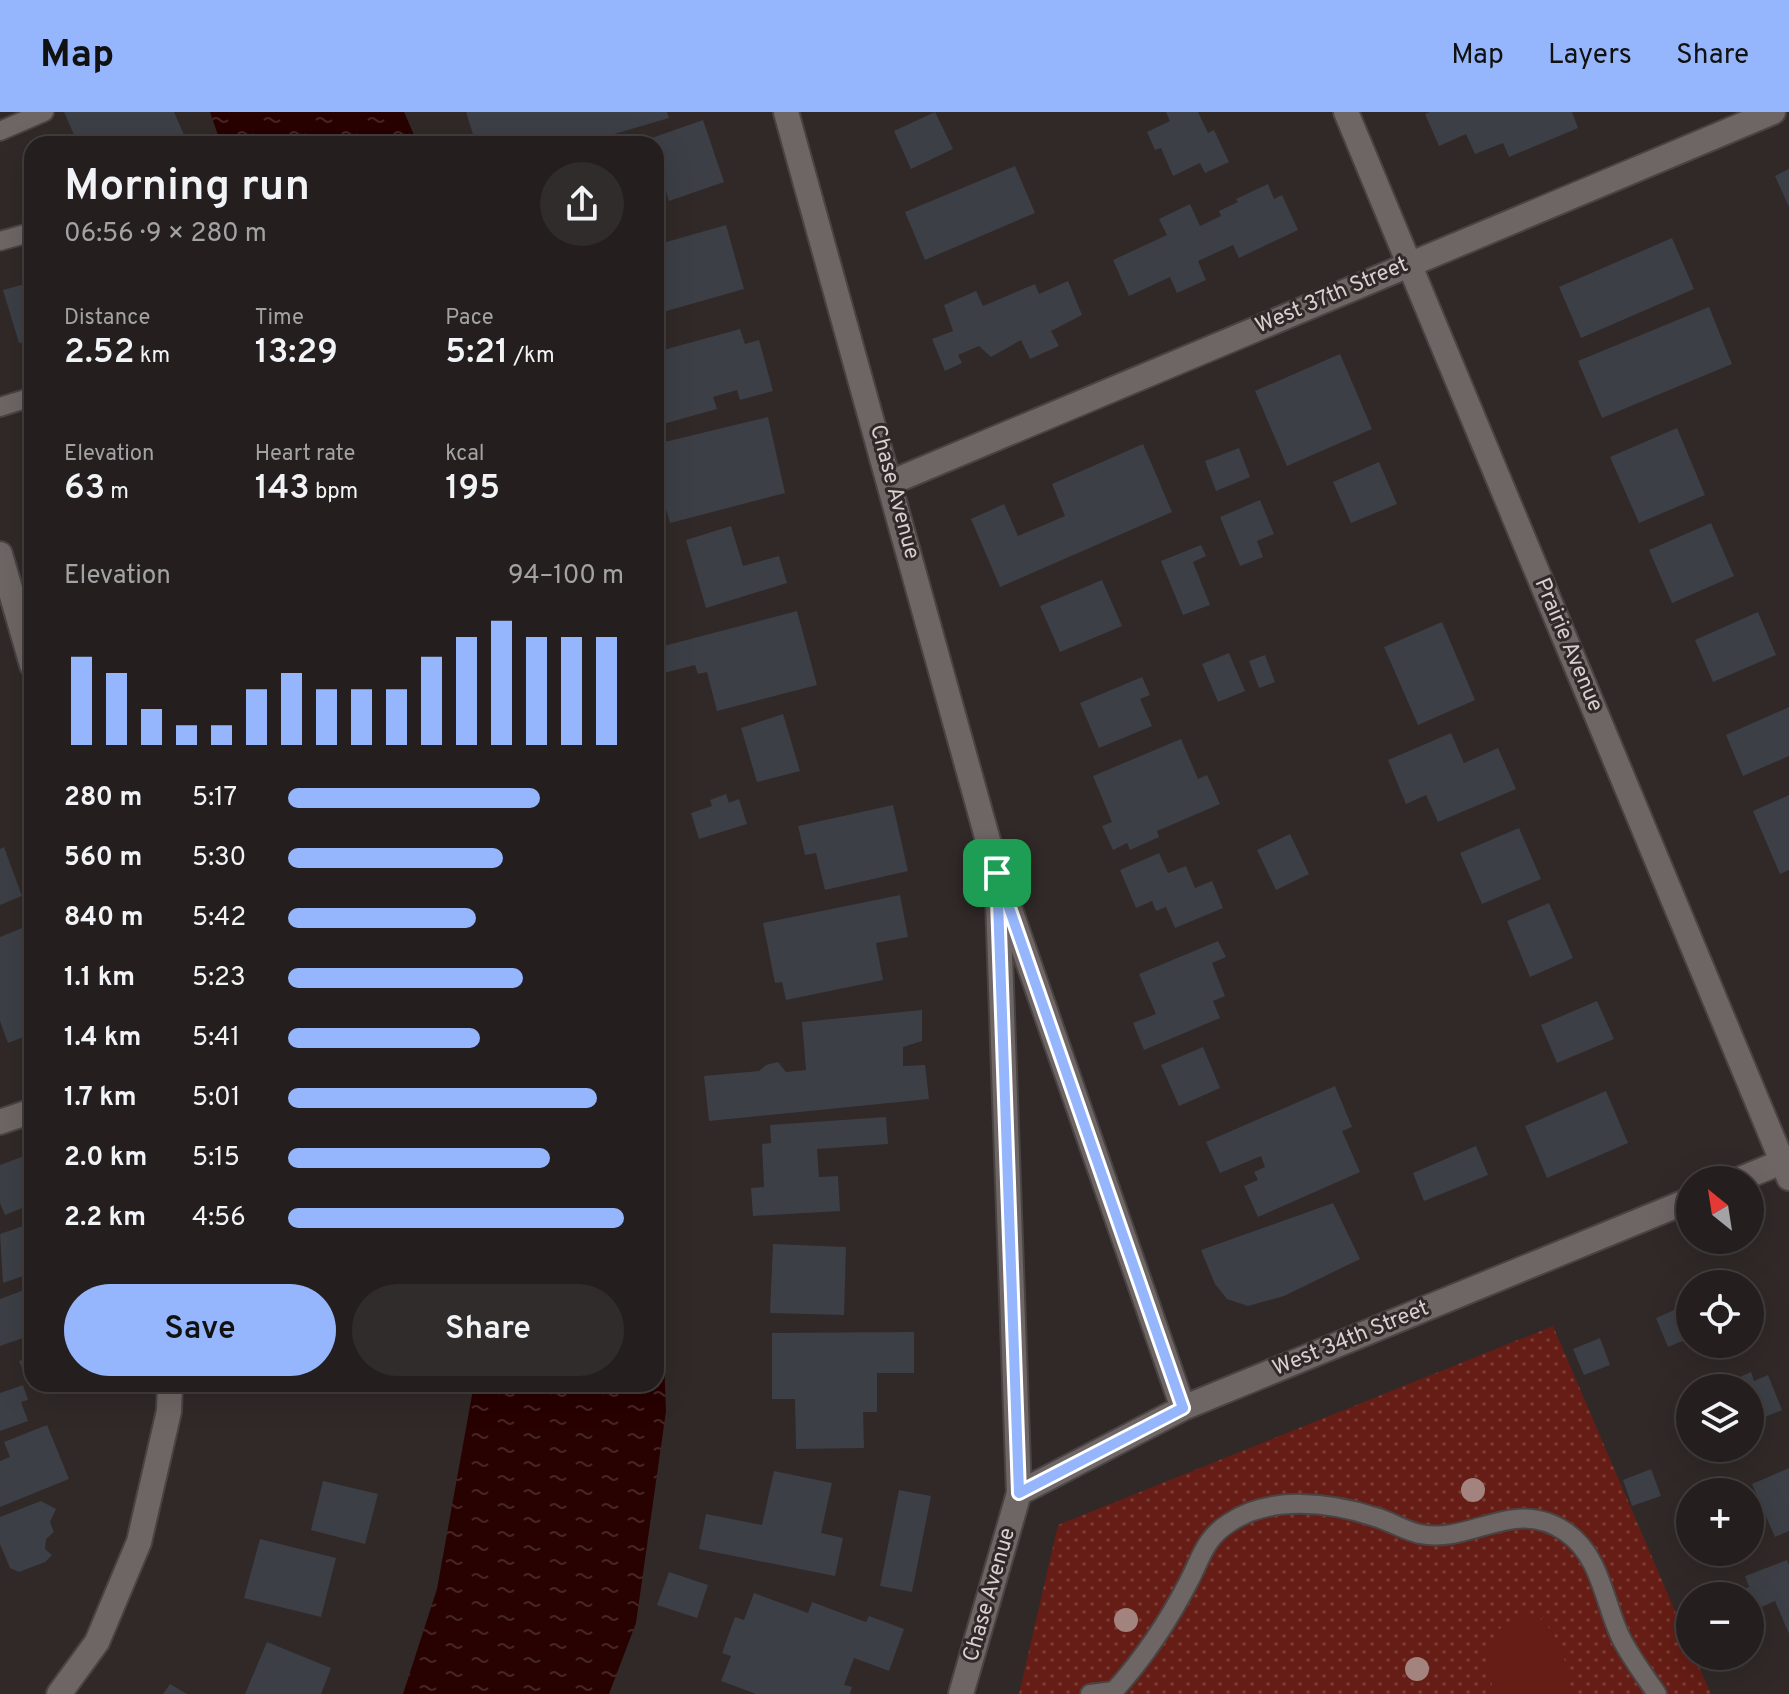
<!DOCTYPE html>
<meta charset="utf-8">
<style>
:root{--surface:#241f1e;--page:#302c2b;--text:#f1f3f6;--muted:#a3a2a4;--line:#413d3c;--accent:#95b6fd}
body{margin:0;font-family:Overpass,sans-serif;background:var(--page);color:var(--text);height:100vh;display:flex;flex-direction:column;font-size:30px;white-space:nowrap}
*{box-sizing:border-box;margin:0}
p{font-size:26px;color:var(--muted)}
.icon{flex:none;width:44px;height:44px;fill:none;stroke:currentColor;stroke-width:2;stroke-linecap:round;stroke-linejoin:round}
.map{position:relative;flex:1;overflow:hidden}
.sheet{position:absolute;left:24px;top:24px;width:640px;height:1256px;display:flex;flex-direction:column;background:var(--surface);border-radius:24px;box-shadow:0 8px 32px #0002,0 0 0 2px var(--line)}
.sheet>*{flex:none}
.needle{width:52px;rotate:330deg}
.fabs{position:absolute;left:1676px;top:1054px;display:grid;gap:16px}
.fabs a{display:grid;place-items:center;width:88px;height:88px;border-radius:50%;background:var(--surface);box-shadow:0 8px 32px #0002,0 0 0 2px var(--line);font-size:40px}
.pin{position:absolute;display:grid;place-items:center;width:68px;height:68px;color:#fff;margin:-34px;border-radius:16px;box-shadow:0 4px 12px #0006}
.round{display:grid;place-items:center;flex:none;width:84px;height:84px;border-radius:42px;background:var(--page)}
.overview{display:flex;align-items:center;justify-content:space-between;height:136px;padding:0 40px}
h1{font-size:44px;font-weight:600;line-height:60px}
.metrics{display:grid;grid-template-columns:repeat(3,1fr);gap:12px;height:136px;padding:8px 40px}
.metrics div{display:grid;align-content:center}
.metrics b{font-size:34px;font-weight:600}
.metrics small{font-size:22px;font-weight:400}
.metrics p{font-size:22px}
.chart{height:224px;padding:16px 40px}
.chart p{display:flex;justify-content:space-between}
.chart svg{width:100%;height:144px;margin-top:8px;stroke:var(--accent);stroke-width:6}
.primary-button{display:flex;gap:16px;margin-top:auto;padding:16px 40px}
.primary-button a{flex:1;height:92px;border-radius:48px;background:var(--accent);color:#111;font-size:32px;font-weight:600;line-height:92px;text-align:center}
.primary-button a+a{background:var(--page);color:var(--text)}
ul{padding:0 40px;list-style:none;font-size:26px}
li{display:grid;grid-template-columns:128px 96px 1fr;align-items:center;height:60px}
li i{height:20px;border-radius:10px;background:var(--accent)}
header{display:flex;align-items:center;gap:48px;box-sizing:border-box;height:112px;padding:0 40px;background:var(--accent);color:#111}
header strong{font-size:38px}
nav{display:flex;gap:44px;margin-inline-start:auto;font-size:28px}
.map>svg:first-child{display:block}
.grass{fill:url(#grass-dots)}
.pitch{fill:#651d15}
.water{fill:url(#water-ripples)}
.building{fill:#3c3f45}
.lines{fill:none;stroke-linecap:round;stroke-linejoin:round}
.lane-casing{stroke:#494443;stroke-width:22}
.street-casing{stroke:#494443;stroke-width:28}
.lane{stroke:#6e6664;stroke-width:18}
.street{stroke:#6e6664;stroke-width:24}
.tree{fill:#a2837e}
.route-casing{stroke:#fff;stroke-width:16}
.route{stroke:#95b6fd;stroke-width:10}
.labels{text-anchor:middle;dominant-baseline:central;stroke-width:6;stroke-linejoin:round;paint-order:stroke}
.street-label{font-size:22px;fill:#d6d1d0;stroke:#302928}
</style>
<header>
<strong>Map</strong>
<nav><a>Map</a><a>Layers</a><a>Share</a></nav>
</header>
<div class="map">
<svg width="1789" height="1582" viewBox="0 0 1789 1582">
<defs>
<pattern id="grass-dots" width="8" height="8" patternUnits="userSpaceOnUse" patternTransform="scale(2)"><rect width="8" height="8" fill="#651d15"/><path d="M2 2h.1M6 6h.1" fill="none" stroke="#7a3d36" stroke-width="1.8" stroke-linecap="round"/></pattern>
<pattern id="water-ripples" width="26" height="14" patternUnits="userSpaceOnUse" patternTransform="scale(2)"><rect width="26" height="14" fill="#280101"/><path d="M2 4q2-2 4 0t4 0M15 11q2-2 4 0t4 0" fill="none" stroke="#462525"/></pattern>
</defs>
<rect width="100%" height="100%" fill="#302928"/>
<!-- grass -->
<path class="grass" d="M 1553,1214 L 1690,1534 L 1690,1544 L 1694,1544 L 1711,1582 L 1019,1582 L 1058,1413 Z"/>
<!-- pitch -->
<path class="pitch" d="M 1536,1503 C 1562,1524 1566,1550 1572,1582 L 1494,1582 C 1484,1542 1487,1505 1536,1503 Z"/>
<!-- water -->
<path class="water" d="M 210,0 L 404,0 L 418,32 L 221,32 Z
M 656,1045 L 666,1299 L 636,1511 L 609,1582 L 403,1582 L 437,1477 L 474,1272 L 656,1272 Z"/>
<!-- building -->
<path class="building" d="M 64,0 L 174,0 L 188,32 L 78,32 Z
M 466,0 L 667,0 L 669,6 L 580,32 L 476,32 Z
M 935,0 L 953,37 L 911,57 L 894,19 Z
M 1166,0 L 1198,0 L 1208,21 L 1214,18 L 1229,50 L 1205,61 L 1200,51 L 1173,64 L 1161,36 L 1155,38 L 1147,20 L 1170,9 Z
M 1430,0 L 1572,0 L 1578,16 L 1509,45 L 1503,31 L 1475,42 L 1466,22 L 1439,34 L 1425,2 Z
M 703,8 L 724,70 L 669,89 L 656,49 L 656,32 L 650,32 L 649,27 Z
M 1015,54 L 1035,101 L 925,148 L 905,100 Z
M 1789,57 L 1789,95 L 1775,64 Z
M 1268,72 L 1274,87 L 1282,83 L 1298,118 L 1239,146 L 1233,133 L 1198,149 L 1206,168 L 1177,181 L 1170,165 L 1129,184 L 1113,148 L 1167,123 L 1159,107 L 1190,92 L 1200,114 L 1221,104 L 1219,99 L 1238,90 L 1236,87 Z
M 726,113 L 744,177 L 656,202 L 656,133 Z
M 1672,126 L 1694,177 L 1581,226 L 1559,175 Z
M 1068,169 L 1082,203 L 1051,219 L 1059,234 L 1030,247 L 1021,228 L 991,245 L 979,234 L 958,243 L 962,251 L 945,259 L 932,227 L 953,219 L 944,193 L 976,179 L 983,194 L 1035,172 L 1039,182 Z
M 32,170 L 32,228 L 19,231 L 3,178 Z
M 1709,195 L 1732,252 L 1602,306 L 1578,249 Z
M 740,217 L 745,232 L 759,228 L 773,279 L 740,288 L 737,278 L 713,285 L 717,297 L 656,314 L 656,240 Z
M 1340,242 L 1372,317 L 1287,354 L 1255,279 Z
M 768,305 L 785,381 L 670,411 L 656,363 L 656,332 Z
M 1677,316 L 1705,383 L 1639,411 L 1610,345 Z
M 1143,332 L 1172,400 L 1000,475 L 971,407 L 1004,392 L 1018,424 L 1065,404 L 1052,372 Z
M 1239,336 L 1250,365 L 1216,379 L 1205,349 Z
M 1379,350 L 1397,392 L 1351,411 L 1333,370 Z
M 1260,388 L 1274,422 L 1257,429 L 1263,445 L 1240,454 L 1220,405 Z
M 1711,411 L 1734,464 L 1672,491 L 1649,438 Z
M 731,414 L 743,454 L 779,444 L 787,471 L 706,496 L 686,428 Z
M 1201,433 L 1206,444 L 1193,450 L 1210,493 L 1183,503 L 1161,449 Z
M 1102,468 L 1122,514 L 1060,540 L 1040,494 Z
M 797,499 L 817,573 L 717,599 L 707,560 L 698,562 L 695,553 L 656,563 L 656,536 Z
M 1758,500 L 1776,543 L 1713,570 L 1695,528 Z
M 1442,510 L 1475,588 L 1418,613 L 1384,535 Z
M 1229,541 L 1245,579 L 1218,590 L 1202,552 Z
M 1265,543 L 1275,570 L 1259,576 L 1249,549 Z
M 1142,565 L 1150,583 L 1140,587 L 1152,614 L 1099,636 L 1080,591 Z
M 1789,595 L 1789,644 L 1743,664 L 1726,623 Z
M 783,602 L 800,659 L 757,670 L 741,616 Z
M 1451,621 L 1464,651 L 1498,636 L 1516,677 L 1438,710 L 1426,683 L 1406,692 L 1388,648 Z
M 1181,627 L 1198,667 L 1207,663 L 1220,692 L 1157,719 L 1159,725 L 1130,738 L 1127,731 L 1113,738 L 1102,714 L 1112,710 L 1093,664 Z
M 726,682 L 729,691 L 739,687 L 747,712 L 699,727 L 691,701 L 712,694 L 710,688 Z
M 1789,683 L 1789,758 L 1780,762 L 1753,699 Z
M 893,693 L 908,759 L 825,778 L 816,741 L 805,743 L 798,714 Z
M 1519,716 L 1541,767 L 1482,792 L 1460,741 Z
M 1290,722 L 1309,762 L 1276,778 L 1257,738 Z
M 4,735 L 22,784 L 0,793 L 0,737 Z
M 1159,741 L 1168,761 L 1186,754 L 1195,776 L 1212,769 L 1223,796 L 1175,816 L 1166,795 L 1156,799 L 1152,789 L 1136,796 L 1120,758 Z
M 900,783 L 908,825 L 876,831 L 883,868 L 786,888 L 782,870 L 775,871 L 763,811 Z
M 1549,791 L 1573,846 L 1530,865 L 1507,809 Z
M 32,812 L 32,922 L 8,931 L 0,909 L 0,825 Z
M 1218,829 L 1226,845 L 1212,851 L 1225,884 L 1213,889 L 1220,906 L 1144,938 L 1133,911 L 1156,902 L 1139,862 Z
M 1597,889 L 1614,927 L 1557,951 L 1541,913 Z
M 922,898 L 922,929 L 903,935 L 903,954 L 925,953 L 929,987 L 709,1009 L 704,964 L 759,959 L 766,953 L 778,950 L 786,960 L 806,958 L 802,910 Z
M 1203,935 L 1220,976 L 1179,994 L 1161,953 Z
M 1335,974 L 1352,1015 L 1342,1019 L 1360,1060 L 1258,1105 L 1244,1074 L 1258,1068 L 1254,1060 L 1265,1055 L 1261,1044 L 1220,1061 L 1206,1030 Z
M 1606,979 L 1628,1031 L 1547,1066 L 1525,1014 Z
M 886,1005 L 888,1032 L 817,1037 L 819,1065 L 838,1064 L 840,1099 L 753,1104 L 751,1076 L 764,1075 L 762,1032 L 771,1031 L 770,1013 Z
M 1476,1034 L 1488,1063 L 1424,1089 L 1413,1061 Z
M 32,1041 L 32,1092 L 5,1103 L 0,1091 L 0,1053 Z
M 1333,1091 L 1360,1147 L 1284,1184 L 1248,1194 L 1227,1187 L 1215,1172 L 1201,1138 Z
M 32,1111 L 32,1161 L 3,1171 L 0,1122 Z
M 773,1132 L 846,1135 L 844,1203 L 770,1201 Z
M 32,1175 L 32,1223 L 0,1234 L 0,1187 Z
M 1690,1191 L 1690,1226 L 1668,1235 L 1656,1206 Z
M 914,1220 L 914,1261 L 877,1261 L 877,1300 L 863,1300 L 864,1336 L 796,1337 L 795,1287 L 772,1287 L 772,1221 Z
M 1600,1226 L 1610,1253 L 1584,1263 L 1573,1237 Z
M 32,1244 L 32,1272 L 40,1272 L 30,1276 L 19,1249 Z
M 1751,1260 L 1754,1269 L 1768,1263 L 1782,1298 L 1755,1309 L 1750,1296 L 1750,1276 L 1728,1276 L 1726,1271 Z
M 23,1273 L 28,1288 L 21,1290 L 28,1309 L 0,1319 L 0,1281 Z
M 47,1313 L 69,1367 L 0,1395 L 0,1349 L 10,1345 L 4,1330 Z
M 1789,1356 L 1789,1419 L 1775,1425 L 1752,1372 Z
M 1651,1357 L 1661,1384 L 1632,1394 L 1623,1368 Z
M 774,1359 L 832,1371 L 821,1421 L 843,1426 L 835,1464 L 699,1437 L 706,1402 L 762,1413 Z
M 323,1369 L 378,1382 L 365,1432 L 311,1418 Z
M 899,1378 L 931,1384 L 912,1480 L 880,1474 Z
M 41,1389 L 56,1397 L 50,1410 L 54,1420 L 46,1427 L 45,1437 L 52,1443 L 45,1450 L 19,1460 L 10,1456 L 0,1432 L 0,1405 Z
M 260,1427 L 336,1446 L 321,1505 L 244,1486 Z
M 1787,1448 L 1789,1453 L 1789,1522 L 1775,1489 L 1750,1500 L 1750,1484 L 1738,1484 L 1736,1480 L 1749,1475 L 1745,1464 Z
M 669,1460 L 708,1473 L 697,1506 L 657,1493 Z
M 754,1481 L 808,1501 L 812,1490 L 866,1510 L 869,1504 L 904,1517 L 889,1559 L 854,1546 L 844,1573 L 852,1575 L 850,1582 L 756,1582 L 721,1569 L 731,1544 L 722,1541 L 735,1505 L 744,1508 Z
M 267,1530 L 331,1556 L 321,1582 L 245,1582 Z
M 170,1572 L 187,1582 L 163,1582 Z"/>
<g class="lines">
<defs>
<path id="lane" d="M 0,19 L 44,0
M 0,129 L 32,120
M 0,295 L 32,285
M 1090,1582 L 1114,1579 C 1143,1547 1169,1508 1189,1469 C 1201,1446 1205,1426 1229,1411 C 1270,1383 1330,1390 1375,1405 C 1390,1409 1405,1419 1420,1422 C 1473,1432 1514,1384 1566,1420 C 1601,1444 1604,1491 1621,1526 C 1631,1546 1645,1564 1657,1582"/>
<path id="street" d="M 786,0 L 997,761 L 1019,1381 L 961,1582
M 1346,0 L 1789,1066
M 892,370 L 1773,0
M 0,442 L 32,553
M 1006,786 L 1183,1296
M 0,1010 L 32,999
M 1738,1068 L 1789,1047
M 1019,1381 L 1183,1296 L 1690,1088
M 59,1582 L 97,1530 L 139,1430 L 169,1299 L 170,1272"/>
</defs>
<!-- lane casing -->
<use href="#lane" class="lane-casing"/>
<!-- street casing -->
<use href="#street" class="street-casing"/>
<!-- lane -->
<use href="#lane" class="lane"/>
<!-- street -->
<use href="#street" class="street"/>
</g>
<!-- trees -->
<g class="tree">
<circle cx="1473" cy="1378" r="12"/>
<circle cx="1126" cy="1508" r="12"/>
<circle cx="1417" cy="1557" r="12"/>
</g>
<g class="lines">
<defs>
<path id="route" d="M 997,761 L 1183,1296 L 1019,1381 Z"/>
</defs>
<!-- route casing -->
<use href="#route" class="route-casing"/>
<!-- route -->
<use href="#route" class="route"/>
</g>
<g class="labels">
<!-- street labels -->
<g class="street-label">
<text transform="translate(1332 184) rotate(-23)">West 37th Street</text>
<text transform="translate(894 380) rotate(75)">Chase Avenue</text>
<text transform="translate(1568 533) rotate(67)">Prairie Avenue</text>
<text transform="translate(1351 1227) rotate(-22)">West 34th Street</text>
<text transform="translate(990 1483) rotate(-74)">Chase Avenue</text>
</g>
</g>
</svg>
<div class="fabs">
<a><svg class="needle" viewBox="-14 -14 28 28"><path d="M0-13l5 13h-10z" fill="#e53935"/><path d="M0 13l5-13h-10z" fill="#a3a2a4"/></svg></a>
<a><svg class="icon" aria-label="locate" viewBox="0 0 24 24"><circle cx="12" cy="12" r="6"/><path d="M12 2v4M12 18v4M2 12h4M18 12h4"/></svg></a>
<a><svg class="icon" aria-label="layers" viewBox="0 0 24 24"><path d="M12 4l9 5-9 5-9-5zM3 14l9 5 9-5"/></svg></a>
<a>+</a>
<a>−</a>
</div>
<div class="pin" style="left:997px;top:761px;background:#1e9e55"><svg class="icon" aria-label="arrive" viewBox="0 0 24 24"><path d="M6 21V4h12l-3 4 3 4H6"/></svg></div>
<section class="sheet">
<div class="overview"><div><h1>Morning run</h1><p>06:56 · 9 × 280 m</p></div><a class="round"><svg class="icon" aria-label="share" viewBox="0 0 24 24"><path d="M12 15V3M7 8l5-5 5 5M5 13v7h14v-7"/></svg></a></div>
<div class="metrics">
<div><p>Distance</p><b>2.52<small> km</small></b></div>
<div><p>Time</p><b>13:29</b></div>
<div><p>Pace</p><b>5:21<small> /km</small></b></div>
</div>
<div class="metrics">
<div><p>Elevation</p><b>63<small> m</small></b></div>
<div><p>Heart rate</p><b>143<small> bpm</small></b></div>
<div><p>kcal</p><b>195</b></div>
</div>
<div class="chart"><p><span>Elevation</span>94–100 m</p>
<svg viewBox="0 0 160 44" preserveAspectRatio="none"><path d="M5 44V17M15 44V22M25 44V33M35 44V38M45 44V38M55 44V27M65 44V22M75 44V27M85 44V27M95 44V27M105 44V17M115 44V11M125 44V6M135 44V11M145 44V11M155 44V11"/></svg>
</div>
<ul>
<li><b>280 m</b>5:17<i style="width:75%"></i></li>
<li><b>560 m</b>5:30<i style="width:64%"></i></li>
<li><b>840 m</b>5:42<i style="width:56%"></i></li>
<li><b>1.1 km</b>5:23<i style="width:70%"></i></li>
<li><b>1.4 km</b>5:41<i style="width:57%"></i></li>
<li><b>1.7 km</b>5:01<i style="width:92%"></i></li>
<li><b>2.0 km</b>5:15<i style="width:78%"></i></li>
<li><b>2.2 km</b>4:56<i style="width:100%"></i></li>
</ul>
<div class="primary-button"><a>Save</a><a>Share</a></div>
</section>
</div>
